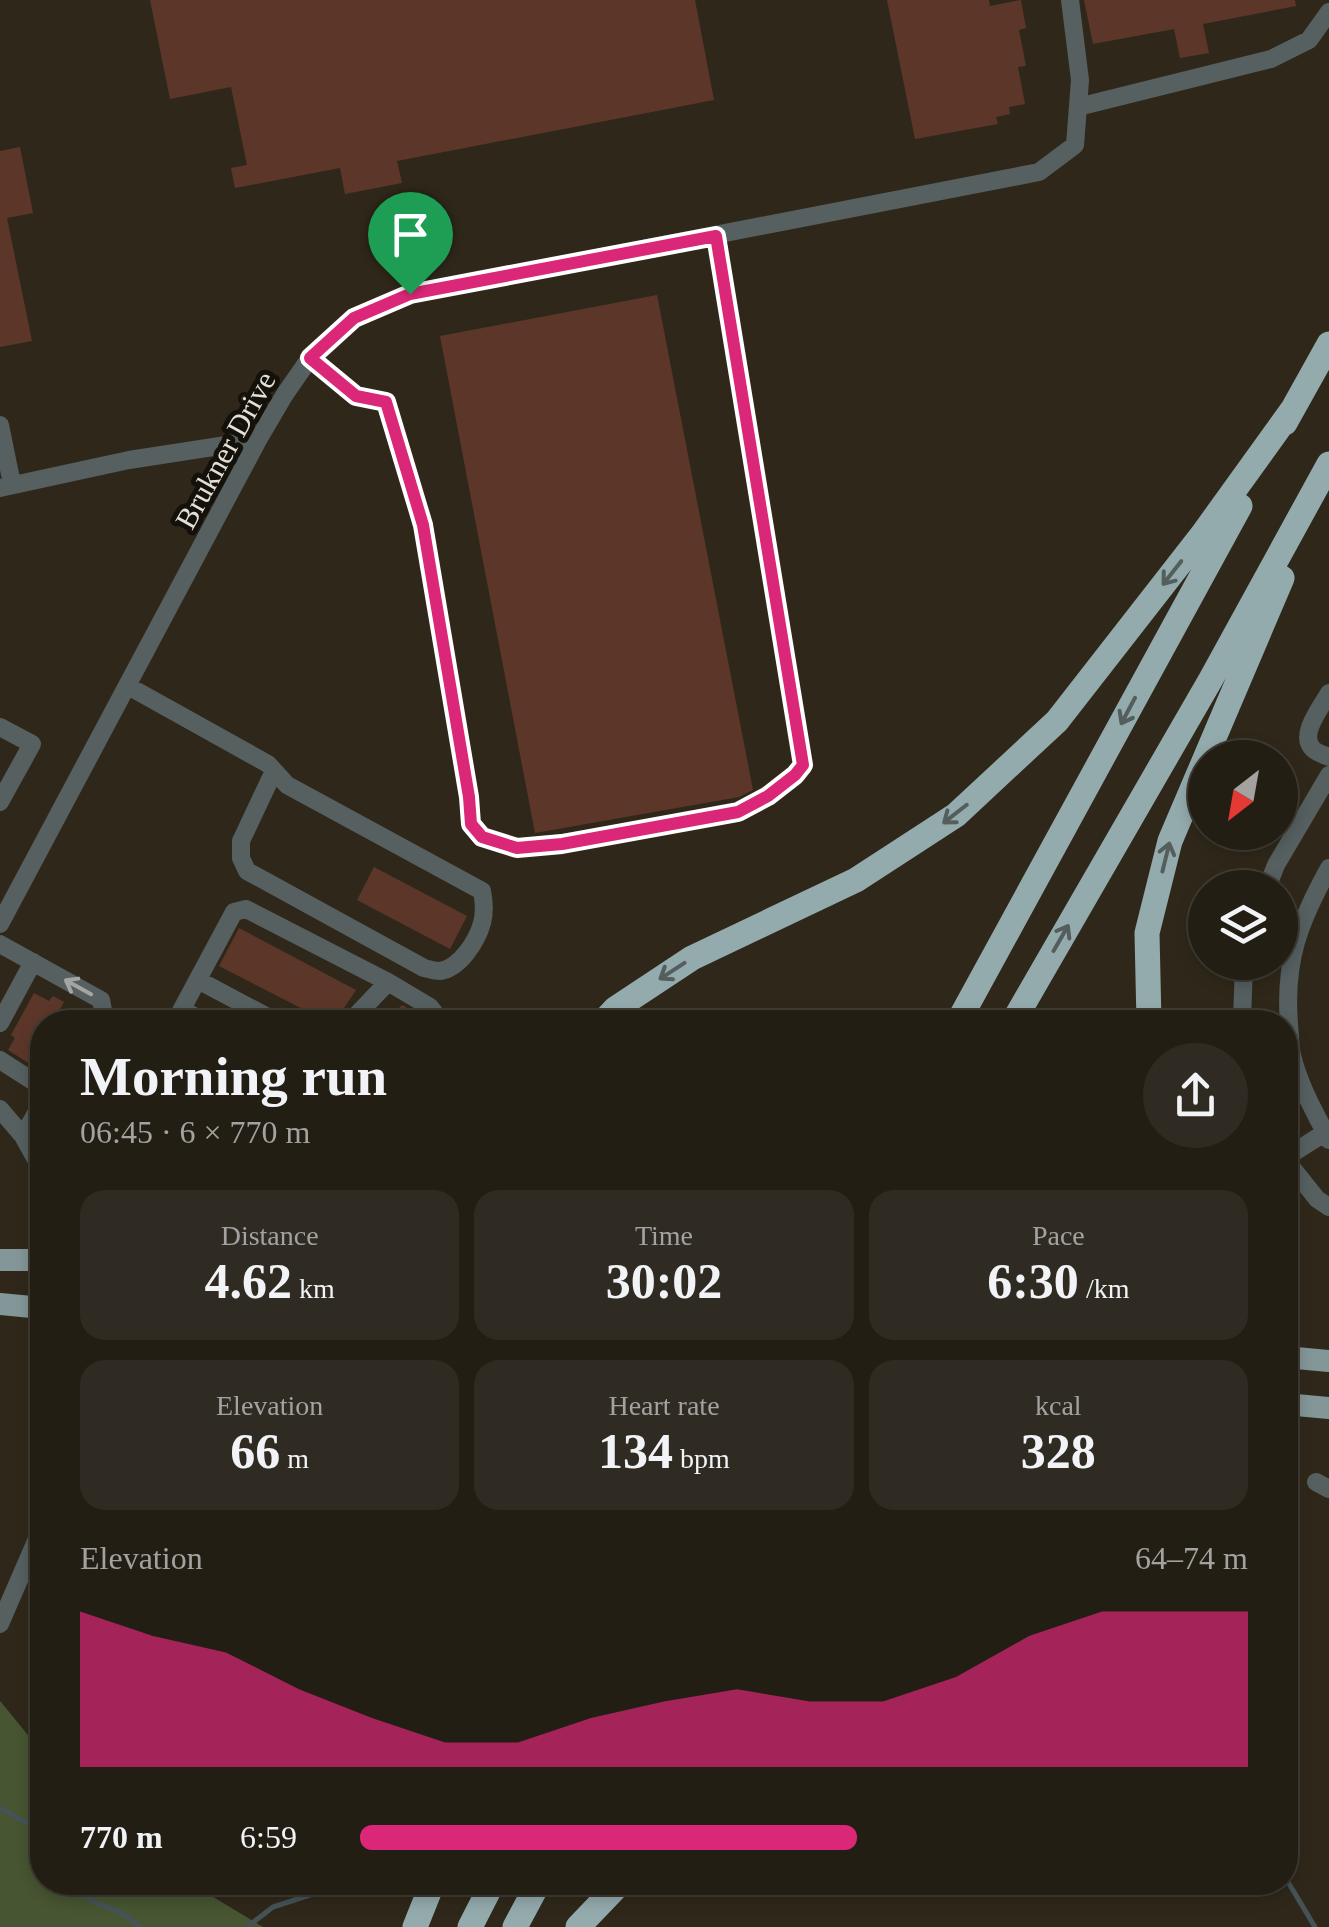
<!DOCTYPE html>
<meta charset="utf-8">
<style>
:root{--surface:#231e14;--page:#2f2b22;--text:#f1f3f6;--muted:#a3a2a0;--line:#403c34;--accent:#db2777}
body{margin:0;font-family:"Times New Roman",serif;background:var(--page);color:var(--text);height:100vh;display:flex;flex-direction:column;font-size:38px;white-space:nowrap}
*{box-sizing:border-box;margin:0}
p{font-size:32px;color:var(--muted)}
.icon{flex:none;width:55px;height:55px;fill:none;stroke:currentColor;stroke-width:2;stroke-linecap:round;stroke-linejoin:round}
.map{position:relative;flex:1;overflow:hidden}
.side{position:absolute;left:30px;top:1010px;width:1268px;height:885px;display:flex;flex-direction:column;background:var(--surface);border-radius:40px;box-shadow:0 5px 15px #0003,0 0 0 2px var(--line)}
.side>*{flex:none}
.needle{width:65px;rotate:211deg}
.fabs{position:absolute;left:1188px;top:740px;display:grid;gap:20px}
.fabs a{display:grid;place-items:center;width:110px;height:110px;border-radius:50%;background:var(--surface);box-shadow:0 5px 15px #0003,0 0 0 2px var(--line);font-size:50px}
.pin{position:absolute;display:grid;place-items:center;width:85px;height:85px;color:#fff;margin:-102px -42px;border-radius:50% 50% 50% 0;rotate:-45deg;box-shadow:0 0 10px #0007}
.pin .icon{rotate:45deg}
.round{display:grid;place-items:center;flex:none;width:105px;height:105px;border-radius:52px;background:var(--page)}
.head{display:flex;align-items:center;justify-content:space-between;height:170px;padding:0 50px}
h1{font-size:55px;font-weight:700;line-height:75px}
.figures{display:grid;grid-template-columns:repeat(3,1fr);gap:15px;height:170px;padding:10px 50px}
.figures div{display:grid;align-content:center;border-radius:25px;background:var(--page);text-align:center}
.figures b{font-size:50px;font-weight:700}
.figures small{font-size:28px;font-weight:400}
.figures p{font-size:28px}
.chart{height:280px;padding:20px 50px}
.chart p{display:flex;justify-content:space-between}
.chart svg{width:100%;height:180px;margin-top:10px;fill:var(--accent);opacity:.7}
ul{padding:0 50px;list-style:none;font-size:32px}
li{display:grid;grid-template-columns:160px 120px 1fr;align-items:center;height:75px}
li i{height:25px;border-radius:12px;background:var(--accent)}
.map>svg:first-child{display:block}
.green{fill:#475532}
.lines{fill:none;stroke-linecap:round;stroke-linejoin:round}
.stream{stroke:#455357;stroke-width:5}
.building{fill:#5c3729}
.minor{stroke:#566061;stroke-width:18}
.major{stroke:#839698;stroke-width:22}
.highway{stroke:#94abae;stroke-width:25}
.oneway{stroke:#545e5c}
.oneway2{stroke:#a5a6a2}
.route-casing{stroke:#fff;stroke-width:20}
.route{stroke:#db2777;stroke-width:12}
.labels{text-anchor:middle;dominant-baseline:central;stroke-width:10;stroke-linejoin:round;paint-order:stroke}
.street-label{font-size:30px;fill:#e5e0d7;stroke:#14110b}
</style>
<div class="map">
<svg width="1329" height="1927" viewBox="0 0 1329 1927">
<rect width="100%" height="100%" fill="#2f281a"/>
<!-- green -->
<path class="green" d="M 0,1701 L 42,1752 L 42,1882 L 190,1883 L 263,1927 L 0,1927 Z"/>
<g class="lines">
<!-- stream -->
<path class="stream" d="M 0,1808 L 42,1831
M 1285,1877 L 1315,1927
M 77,1882 C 85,1903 100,1904 118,1911 C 127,1915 133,1921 140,1927
M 247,1927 L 273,1907 L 313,1894 L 323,1882"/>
</g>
<!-- building -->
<path class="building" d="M 150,0 L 695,0 L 714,100 L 397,161 L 402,183 L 345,194 L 340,168 L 235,188 L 231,168 L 247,165 L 231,87 L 170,99 Z
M 887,0 L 989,0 L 990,6 L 1021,0 L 1026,28 L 1019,30 L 1026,66 L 1018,67 L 1025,104 L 1009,107 L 1010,114 L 996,117 L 998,124 L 915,139 Z
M 1084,0 L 1295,0 L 1296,6 L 1203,24 L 1209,53 L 1180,58 L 1174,29 L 1093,44 Z
M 20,147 L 33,213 L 7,218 L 32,341 L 0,347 L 0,151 Z
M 657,295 L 753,790 L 739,797 L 535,833 L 440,336 Z
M 374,867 L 467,916 L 450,949 L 357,900 Z
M 239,928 L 356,990 L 340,1014 L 338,1022 L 328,1022 L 219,966 Z
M 34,993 L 49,1001 L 53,996 L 64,1002 L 53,1022 L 42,1022 L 42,1041 L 30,1064 L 8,1050 L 15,1038 L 11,1035 Z
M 402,1005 L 414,1012 L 425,1022 L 384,1022 Z"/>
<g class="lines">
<!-- minor -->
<path class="minor" d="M 1078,107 L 1271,59 L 1309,40 L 1329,12
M 310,358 L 356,396 L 386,402 L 423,525 L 469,797 L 471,824 L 483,837 L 517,848 L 562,843 L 738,812 L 768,796 L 795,775 L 803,765 L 716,236
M 0,425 L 12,484
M 0,488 L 129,460 L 258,440
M 128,686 L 268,764 L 287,785 L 482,891 C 484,901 485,912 482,923 C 477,941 460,968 440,971 C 434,971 429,969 424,968 L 247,871 L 241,858 L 241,841 L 274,771
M 1329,693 C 1322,706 1298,735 1313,749 C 1317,753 1324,755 1329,757
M 0,727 L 32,744 L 0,802
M 1329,868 C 1299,922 1284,961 1289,1024 C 1290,1034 1290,1045 1292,1055 C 1299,1085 1315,1113 1329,1140
M 1267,888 L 1276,865 L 1329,775
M 0,924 L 258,440 L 285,394 L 310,358 L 354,318 L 411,294 L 1039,172 L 1075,145 L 1080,80 L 1070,0
M 0,944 L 101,1000 L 103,1010 L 95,1022
M 198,980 L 277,1022
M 182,1010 L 206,1022
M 175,1022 L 234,912 L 246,909 L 388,982 L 430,1007 L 442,1022
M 350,1022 L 388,982
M 1242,1022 L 1244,962
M 0,1023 L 33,962
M 0,1060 L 42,1087
M 0,1109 L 23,1136 L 42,1170
M 23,1136 L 42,1103
M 1285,1158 L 1329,1130
M 1285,1159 L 1317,1199 L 1329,1207
M 1316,1482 L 1329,1489
M 0,1624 L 36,1541 L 42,1518"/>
<!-- major -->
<path class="major" d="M 0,1260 L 42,1260
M 0,1304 L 42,1308
M 1285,1357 L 1329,1361
M 1285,1404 L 1329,1408"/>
<!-- highway -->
<path class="highway" d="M 1285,423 L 1329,344
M 603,1022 L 615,1009 L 692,958 L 856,880 L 956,815 L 1057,721 L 1202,535 L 1292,410
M 958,1022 L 1240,506
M 1013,1022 L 1211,679 L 1329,464
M 1149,1022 L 1147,933 L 1170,841 L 1282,578
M 415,1927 L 433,1882
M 470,1927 L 493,1882
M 515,1927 L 539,1882
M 578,1927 L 621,1882"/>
</g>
<!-- one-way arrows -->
<defs><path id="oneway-shaft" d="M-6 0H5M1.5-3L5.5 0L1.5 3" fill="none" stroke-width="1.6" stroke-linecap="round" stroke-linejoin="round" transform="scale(2.5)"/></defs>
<g class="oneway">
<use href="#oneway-shaft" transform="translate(1172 573) rotate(128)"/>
<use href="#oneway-shaft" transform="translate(1128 711) rotate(118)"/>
<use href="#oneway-shaft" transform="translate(955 814) rotate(142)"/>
<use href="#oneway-shaft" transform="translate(1166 857) rotate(-76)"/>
<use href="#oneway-shaft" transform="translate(1061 938) rotate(-60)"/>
<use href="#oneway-shaft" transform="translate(672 971) rotate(147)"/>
</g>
<use class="oneway2" href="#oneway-shaft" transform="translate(78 987) rotate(-151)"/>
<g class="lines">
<defs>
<path id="route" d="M 716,236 L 803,765 L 795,775 L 768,796 L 738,812 L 562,844 L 517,848 L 482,837 L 471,824 L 469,797 L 423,525 L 386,402 L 356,396 L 310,358 L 354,318 L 410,294 Z"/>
</defs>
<!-- route casing -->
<use href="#route" class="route-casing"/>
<!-- route -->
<use href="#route" class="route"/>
</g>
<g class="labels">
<!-- street labels -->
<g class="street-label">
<text transform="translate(225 450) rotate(-61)">Brukner Drive</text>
</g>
</g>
</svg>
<div class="fabs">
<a><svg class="needle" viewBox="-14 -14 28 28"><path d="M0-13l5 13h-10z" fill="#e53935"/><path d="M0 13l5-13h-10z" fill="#a3a2a0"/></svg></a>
<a><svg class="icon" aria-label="layers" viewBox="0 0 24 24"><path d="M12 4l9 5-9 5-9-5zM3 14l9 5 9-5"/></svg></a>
</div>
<div class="pin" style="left:410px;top:294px;background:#1e9e55"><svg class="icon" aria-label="arrive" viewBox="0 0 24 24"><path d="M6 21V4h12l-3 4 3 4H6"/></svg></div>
<section class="side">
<div class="head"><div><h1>Morning run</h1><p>06:45 · 6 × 770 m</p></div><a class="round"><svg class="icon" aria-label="share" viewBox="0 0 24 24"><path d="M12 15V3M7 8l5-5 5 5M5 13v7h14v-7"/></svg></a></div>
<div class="figures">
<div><p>Distance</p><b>4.62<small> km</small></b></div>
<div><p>Time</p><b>30:02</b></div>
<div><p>Pace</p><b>6:30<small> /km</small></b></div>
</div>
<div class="figures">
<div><p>Elevation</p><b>66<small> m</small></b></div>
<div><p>Heart rate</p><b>134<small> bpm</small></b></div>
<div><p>kcal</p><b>328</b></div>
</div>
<div class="chart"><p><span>Elevation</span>64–74 m</p>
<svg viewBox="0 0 160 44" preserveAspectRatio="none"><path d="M0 44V6L10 12L20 16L30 25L40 32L50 38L60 38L70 32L80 28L90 25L100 28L110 28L120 22L130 12L140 6L150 6L160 6V44z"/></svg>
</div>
<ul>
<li><b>770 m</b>6:59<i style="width:56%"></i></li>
</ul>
</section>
</div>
